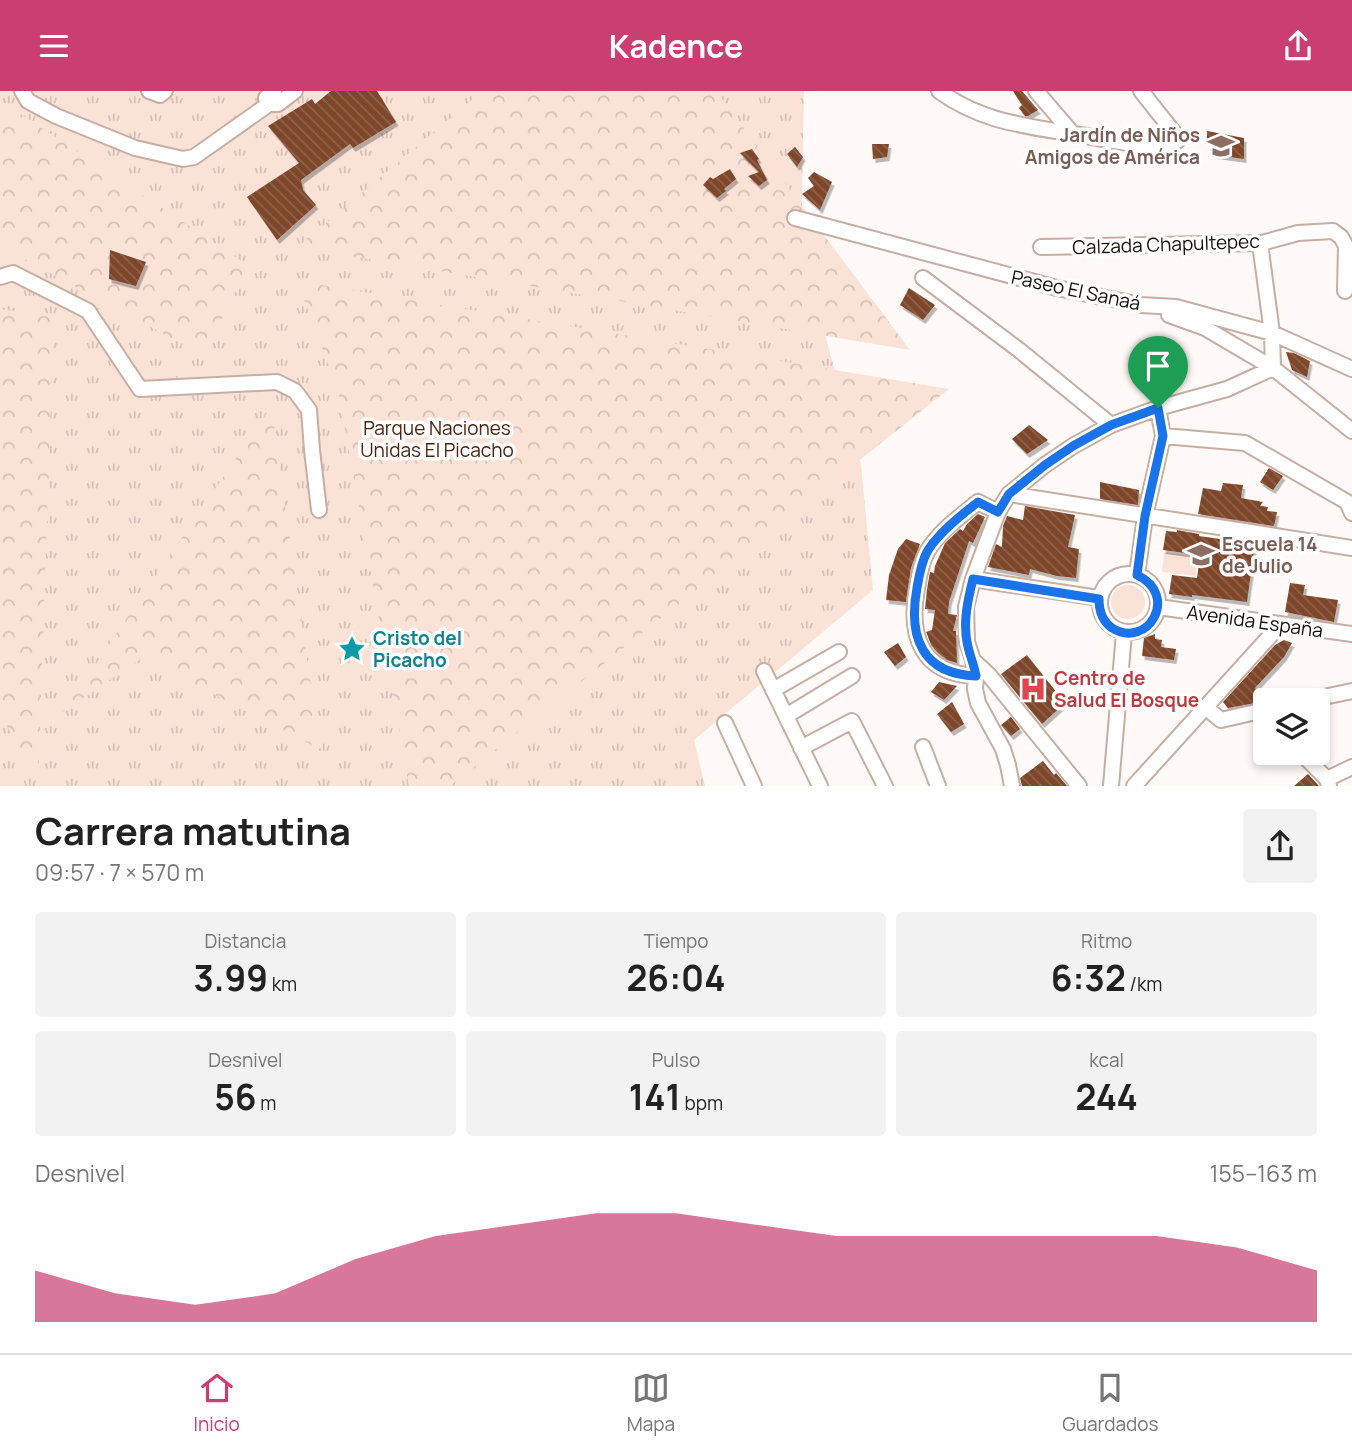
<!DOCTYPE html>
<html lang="es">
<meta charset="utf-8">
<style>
:root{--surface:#fff;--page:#f2f2f2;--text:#222;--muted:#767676;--line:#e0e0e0;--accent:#ca3e72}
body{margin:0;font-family:Manrope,sans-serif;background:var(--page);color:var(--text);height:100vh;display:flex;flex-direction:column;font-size:26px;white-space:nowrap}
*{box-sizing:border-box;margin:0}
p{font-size:23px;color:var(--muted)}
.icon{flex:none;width:38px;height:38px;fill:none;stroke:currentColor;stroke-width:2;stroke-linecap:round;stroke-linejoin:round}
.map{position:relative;height:695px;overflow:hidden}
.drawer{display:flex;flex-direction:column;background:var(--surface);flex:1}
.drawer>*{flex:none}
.controls{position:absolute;left:1253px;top:597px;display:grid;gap:14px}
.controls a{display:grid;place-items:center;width:77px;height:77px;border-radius:7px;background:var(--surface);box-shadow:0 4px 10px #0003;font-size:35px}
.pin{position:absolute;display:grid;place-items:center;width:60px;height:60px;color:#fff;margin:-72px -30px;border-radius:50% 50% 50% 0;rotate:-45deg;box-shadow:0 0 7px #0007}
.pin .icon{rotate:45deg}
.round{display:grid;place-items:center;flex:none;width:74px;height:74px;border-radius:7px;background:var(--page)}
.overview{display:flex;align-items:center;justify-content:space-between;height:119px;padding:0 35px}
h1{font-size:38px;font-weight:700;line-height:52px}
.stats{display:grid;grid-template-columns:repeat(3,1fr);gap:10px;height:119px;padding:7px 35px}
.stats div{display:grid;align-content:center;border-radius:7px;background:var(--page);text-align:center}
.stats b{font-size:35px;font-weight:700}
.stats small{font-size:19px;font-weight:400}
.stats p{font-size:19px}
.chart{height:196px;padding:14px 35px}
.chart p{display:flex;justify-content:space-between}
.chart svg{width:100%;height:126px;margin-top:7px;fill:var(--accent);opacity:.7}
header{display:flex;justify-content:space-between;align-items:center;height:91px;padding:0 35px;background:var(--accent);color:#fff;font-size:32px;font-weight:700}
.menu{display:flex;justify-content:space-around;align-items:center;height:98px;border-top:2px solid var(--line);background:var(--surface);font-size:19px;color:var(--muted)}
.menu a{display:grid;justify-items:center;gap:4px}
.menu .selected{color:var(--accent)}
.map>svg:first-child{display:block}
.grass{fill:url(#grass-tufts)}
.forest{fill:url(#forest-crowns)}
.pitch{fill:#fae2d7}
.building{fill:url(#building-back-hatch);filter:url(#shadow)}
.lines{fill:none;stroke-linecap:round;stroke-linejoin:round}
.minor-casing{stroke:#c6aea3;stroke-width:18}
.minor{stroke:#fff;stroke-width:14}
.route-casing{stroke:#fff;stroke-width:14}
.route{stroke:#1a73e8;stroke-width:9}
.labels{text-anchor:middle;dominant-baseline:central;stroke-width:7;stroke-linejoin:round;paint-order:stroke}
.education-label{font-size:19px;font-weight:bold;fill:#785e54;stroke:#fff;text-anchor:end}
.street-label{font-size:19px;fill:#140c08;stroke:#fff}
.park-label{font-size:19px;fill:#4c220c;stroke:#fff}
.culture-label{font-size:19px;font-weight:bold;fill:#0d838f;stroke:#fff;text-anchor:start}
.health-label{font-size:19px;font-weight:bold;fill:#be3a42;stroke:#fff;text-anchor:start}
</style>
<header><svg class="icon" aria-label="menu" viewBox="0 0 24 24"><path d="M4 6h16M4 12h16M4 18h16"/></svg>Kadence<svg class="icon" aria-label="share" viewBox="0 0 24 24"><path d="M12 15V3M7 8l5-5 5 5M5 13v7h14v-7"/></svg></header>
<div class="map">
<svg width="1352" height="695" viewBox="0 0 1352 695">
<defs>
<pattern id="grass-tufts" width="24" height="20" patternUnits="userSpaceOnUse" patternTransform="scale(1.75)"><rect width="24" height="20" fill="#fae2d7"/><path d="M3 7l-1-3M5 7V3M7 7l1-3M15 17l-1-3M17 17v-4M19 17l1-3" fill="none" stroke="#d5c1b7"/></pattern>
<pattern id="forest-crowns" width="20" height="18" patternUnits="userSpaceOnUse" patternTransform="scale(1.75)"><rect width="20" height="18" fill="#fae2d7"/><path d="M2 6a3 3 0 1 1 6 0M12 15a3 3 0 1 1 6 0" fill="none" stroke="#d5c1b7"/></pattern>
<pattern id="building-back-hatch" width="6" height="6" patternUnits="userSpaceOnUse" patternTransform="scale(1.75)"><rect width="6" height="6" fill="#7f462a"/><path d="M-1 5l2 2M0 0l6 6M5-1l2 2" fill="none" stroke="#8d624d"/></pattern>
<filter id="shadow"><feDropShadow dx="2.5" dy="4" stdDeviation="0" flood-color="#0004"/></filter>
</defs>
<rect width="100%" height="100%" fill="#fffaf7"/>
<!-- grass -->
<path class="grass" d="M 0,0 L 804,0 L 801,157 L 861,374 L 873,499 L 694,649 L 705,695 L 0,695 Z"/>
<!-- forest -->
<path class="forest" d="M 482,0 L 716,0 L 910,259 L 298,156 Z
M 0,9 L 249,175 L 203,264 L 0,155 Z
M 297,190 L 949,298 L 450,695 L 409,695 L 338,299 Z
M 0,218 L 54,226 L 38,692 L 0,622 Z
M 271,316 L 320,658 L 142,567 L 63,621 Z"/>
<!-- pitch -->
<path class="pitch" d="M 1164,461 L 1198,465 L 1196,485 L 1162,481 Z
M1111 511a17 17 0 1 1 34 0a17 17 0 1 1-34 0Z"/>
<!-- building -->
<path class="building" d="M 331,0 L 377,0 L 396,31 L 353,57 L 350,53 L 301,89 L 303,99 L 316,114 L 277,149 L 247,106 L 299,72 L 268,35 L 312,8 L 315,13 Z
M 1013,0 L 1022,0 L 1038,19 L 1028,25 L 1025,25 L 1019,17 L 1022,14 Z
M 1207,40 L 1244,47 L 1244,68 L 1215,64 L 1217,51 L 1207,52 Z
M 872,53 L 889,53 L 887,66 L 873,68 Z
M 795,56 L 803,66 L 797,76 L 787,63 Z
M 752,58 L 759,68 L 757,69 L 767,89 L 759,95 L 748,85 L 759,81 L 740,62 Z
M 730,78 L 736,88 L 724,98 L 726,100 L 717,107 L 703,94 L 710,86 L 713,88 Z
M 814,81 L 832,91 L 820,119 L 802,103 L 814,95 L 808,87 Z
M 110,159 L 146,171 L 136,195 L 109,188 Z
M 909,197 L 935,214 L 923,229 L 900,214 Z
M 1286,261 L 1294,262 L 1310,270 L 1307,286 L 1292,279 Z
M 1029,334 L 1048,349 L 1027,363 L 1012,348 Z
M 1269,377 L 1283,385 L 1273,399 L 1260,391 Z
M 1100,391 L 1139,399 L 1138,414 L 1100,408 Z
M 1223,392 L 1243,394 L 1241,407 L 1263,411 L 1260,415 L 1268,416 L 1267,420 L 1277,421 L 1274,435 L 1198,423 L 1203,397 L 1221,400 Z
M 1025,415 L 1075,424 L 1068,456 L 1079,458 L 1076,487 L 1057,485 L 1030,478 L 1029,484 L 988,476 L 996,453 L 1002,456 L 1003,435 L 1007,425 L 1023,429 Z
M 978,423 L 985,426 L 973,452 L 969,450 L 949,511 L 948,523 L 957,524 L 953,540 L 956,540 L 957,572 L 947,569 L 938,562 L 931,554 L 927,543 L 926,541 L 932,539 L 935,519 L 925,518 L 927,498 L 930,481 L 934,482 L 935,475 L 945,452 L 960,438 L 963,440 L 967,433 Z
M 1177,439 L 1199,443 L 1199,445 L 1255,453 L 1247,511 L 1192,504 L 1192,506 L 1169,503 L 1172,484 L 1197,487 L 1200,464 L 1163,459 L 1166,440 L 1177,441 Z
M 906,448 L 920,453 L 911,477 L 906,511 L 886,509 L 889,484 L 898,458 Z
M 1290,492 L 1305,494 L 1303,504 L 1338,509 L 1334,531 L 1285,521 Z
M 1155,543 L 1155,548 L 1162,549 L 1161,556 L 1176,558 L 1174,569 L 1142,565 L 1144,547 Z
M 1284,549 L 1292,552 L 1284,566 L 1255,597 L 1261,611 L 1228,617 L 1223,611 L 1275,554 Z
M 898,552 L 906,566 L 895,575 L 884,561 Z
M 1027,564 L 1065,612 L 1042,633 L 1001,583 Z
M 939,591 L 957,595 L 944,609 L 931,601 Z
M 952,611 L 964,633 L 951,641 L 937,623 Z
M 1011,626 L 1020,638 L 1011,645 L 1001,634 Z
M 1043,670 L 1054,684 L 1056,682 L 1067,695 L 1022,695 L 1020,687 Z
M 1308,683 L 1319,695 L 1294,695 Z"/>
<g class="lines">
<defs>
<path id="minor" d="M 22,0 L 28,10 L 56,25 L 135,57 L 183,68 L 194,66 L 269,13
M 149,0 L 160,4 L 165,0
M 274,0 L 266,7 L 269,13 L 278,13 L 295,0
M 939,0 C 979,29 1019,34 1067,42 C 1099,47 1131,53 1163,58 L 1172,54 L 1179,48 L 1141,0
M 1036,0 L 1073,43
M 795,127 L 1057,197 L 1141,214 L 1176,216 L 1272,242 L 1352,278
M 1262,152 L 1261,160 L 1272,242 L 1273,277
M 1041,156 L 1262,152 L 1298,142 L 1333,140 L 1341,146 L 1346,155 L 1345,200
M 0,186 L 13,182 L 88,220 L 140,298 L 277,291 L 295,300 L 309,319 L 312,359 L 319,419
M 923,187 L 1019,259 L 1111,334
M 1169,224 L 1205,237 L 1273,277 L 1352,340
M 1163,345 L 1245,352 L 1347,411 L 1352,422
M 1009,403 L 1352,457
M1100 512a29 29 0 1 1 58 0a29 29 0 1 1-58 0Z
M 1137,484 L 1145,425 L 1163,345 L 1158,317
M 973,488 L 1099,507
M 1158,516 L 1352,543
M 973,569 L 989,584 L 1079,695
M 764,580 L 820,695
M 976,585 C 922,583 908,546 917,497 C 919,485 921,472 927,461 C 938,441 961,425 978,411 L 998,421
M 773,599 L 839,561
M 1309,609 L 1352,600
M 1205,616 L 1221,629 L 1256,621 L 1265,628
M 786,625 L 852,585
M 725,632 L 754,695
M 923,656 L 938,695
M 801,657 L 852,630 L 885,695
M 1301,662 L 1327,688 L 1329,695
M 1327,688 L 1352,676
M 1012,695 L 1008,674 L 1003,658 L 978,612 L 975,598 L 976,585 L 973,569 L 967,551 L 966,516 L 973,488 L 998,421 L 1009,403 L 1045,374 L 1073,355 L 1111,334 L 1158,317 L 1227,298 L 1273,277
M 1111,695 L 1124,542
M 1134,695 L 1281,533"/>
</defs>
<!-- minor casing -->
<use href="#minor" class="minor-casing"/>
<!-- minor -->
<use href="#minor" class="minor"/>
</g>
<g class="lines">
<defs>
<path id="route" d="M 1158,317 L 1163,345 L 1145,425 L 1137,484 C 1180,504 1148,559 1112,537 C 1102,530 1099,519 1099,508 L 973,488 C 968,508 963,530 967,551 C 969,563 974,573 976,585 C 922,583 908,546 917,497 C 919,485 921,472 927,461 C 937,443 961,424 978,411 L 998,421 L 1009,403 L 1045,374 L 1073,355 L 1111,334 Z"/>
</defs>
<!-- route casing -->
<use href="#route" class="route-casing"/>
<!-- route -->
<use href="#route" class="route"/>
</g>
<!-- icons -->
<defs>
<symbol id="school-bare" viewBox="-9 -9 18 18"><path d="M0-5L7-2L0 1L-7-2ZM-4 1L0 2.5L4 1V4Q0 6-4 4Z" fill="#8d6e63" stroke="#fff" stroke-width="2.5" paint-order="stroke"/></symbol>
<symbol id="sight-bare" viewBox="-9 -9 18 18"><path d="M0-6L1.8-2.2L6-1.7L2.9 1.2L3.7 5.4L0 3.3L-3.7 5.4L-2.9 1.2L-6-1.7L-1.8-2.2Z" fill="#0f9aa8" stroke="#fff" stroke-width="2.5" paint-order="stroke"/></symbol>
<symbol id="hospital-bare" viewBox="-9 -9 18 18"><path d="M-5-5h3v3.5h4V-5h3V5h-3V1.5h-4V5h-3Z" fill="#e0444e" stroke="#fff" stroke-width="2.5" paint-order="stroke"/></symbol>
</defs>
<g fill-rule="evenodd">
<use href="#school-bare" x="1202" y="36" width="38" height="38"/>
<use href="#school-bare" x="1182" y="445" width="38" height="38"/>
<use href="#sight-bare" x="333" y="539" width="38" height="38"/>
<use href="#hospital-bare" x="1014" y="579" width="38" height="38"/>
</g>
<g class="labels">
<!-- education labels -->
<g class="education-label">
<text x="1200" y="44">Jardín de Niños<tspan x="1200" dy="22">Amigos de América</tspan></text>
<text x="1222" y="453" text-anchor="start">Escuela 14<tspan x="1222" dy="22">de Julio</tspan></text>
</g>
<!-- street labels -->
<g class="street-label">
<text transform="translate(1166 153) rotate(-2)">Calzada Chapultepec</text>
<text transform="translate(1076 199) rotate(12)">Paseo El Sanaá</text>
<text transform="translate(1255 530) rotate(8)">Avenida España</text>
</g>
<!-- park labels -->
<g class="park-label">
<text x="437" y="337">Parque Naciones<tspan x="437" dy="22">Unidas El Picacho</tspan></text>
</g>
<!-- culture labels -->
<g class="culture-label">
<text x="373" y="547">Cristo del<tspan x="373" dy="22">Picacho</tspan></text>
</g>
<!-- health labels -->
<g class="health-label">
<text x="1054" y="587">Centro de<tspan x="1054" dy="22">Salud El Bosque</tspan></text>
</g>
</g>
</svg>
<div class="controls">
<a><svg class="icon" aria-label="layers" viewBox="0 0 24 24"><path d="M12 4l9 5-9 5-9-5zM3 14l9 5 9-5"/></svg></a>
</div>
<div class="pin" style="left:1158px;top:317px;background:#1e9e55"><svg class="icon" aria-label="arrive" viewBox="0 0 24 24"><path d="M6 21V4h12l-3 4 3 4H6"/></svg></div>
</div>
<section class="drawer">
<div class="overview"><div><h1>Carrera matutina</h1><p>09:57 · 7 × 570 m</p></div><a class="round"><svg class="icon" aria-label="share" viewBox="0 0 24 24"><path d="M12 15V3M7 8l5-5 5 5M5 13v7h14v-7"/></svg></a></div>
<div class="stats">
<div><p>Distancia</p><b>3.99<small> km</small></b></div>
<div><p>Tiempo</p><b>26:04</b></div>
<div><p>Ritmo</p><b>6:32<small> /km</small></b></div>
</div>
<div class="stats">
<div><p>Desnivel</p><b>56<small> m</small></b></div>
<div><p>Pulso</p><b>141<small> bpm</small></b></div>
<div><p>kcal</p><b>244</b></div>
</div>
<div class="chart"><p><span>Desnivel</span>155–163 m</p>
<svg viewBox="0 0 160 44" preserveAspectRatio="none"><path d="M0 44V26L10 34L20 38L30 34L40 22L50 14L60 10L70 6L80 6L90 10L100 14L110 14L120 14L130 14L140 14L150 18L160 26V44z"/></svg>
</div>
</section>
<nav class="menu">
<a class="selected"><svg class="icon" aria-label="home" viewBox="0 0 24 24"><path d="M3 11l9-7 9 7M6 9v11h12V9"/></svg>Inicio</a>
<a><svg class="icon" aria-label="map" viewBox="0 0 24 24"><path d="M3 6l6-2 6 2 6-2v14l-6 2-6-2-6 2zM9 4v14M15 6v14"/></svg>Mapa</a>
<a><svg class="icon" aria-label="saved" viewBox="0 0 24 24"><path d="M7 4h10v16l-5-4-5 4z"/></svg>Guardados</a>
</nav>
